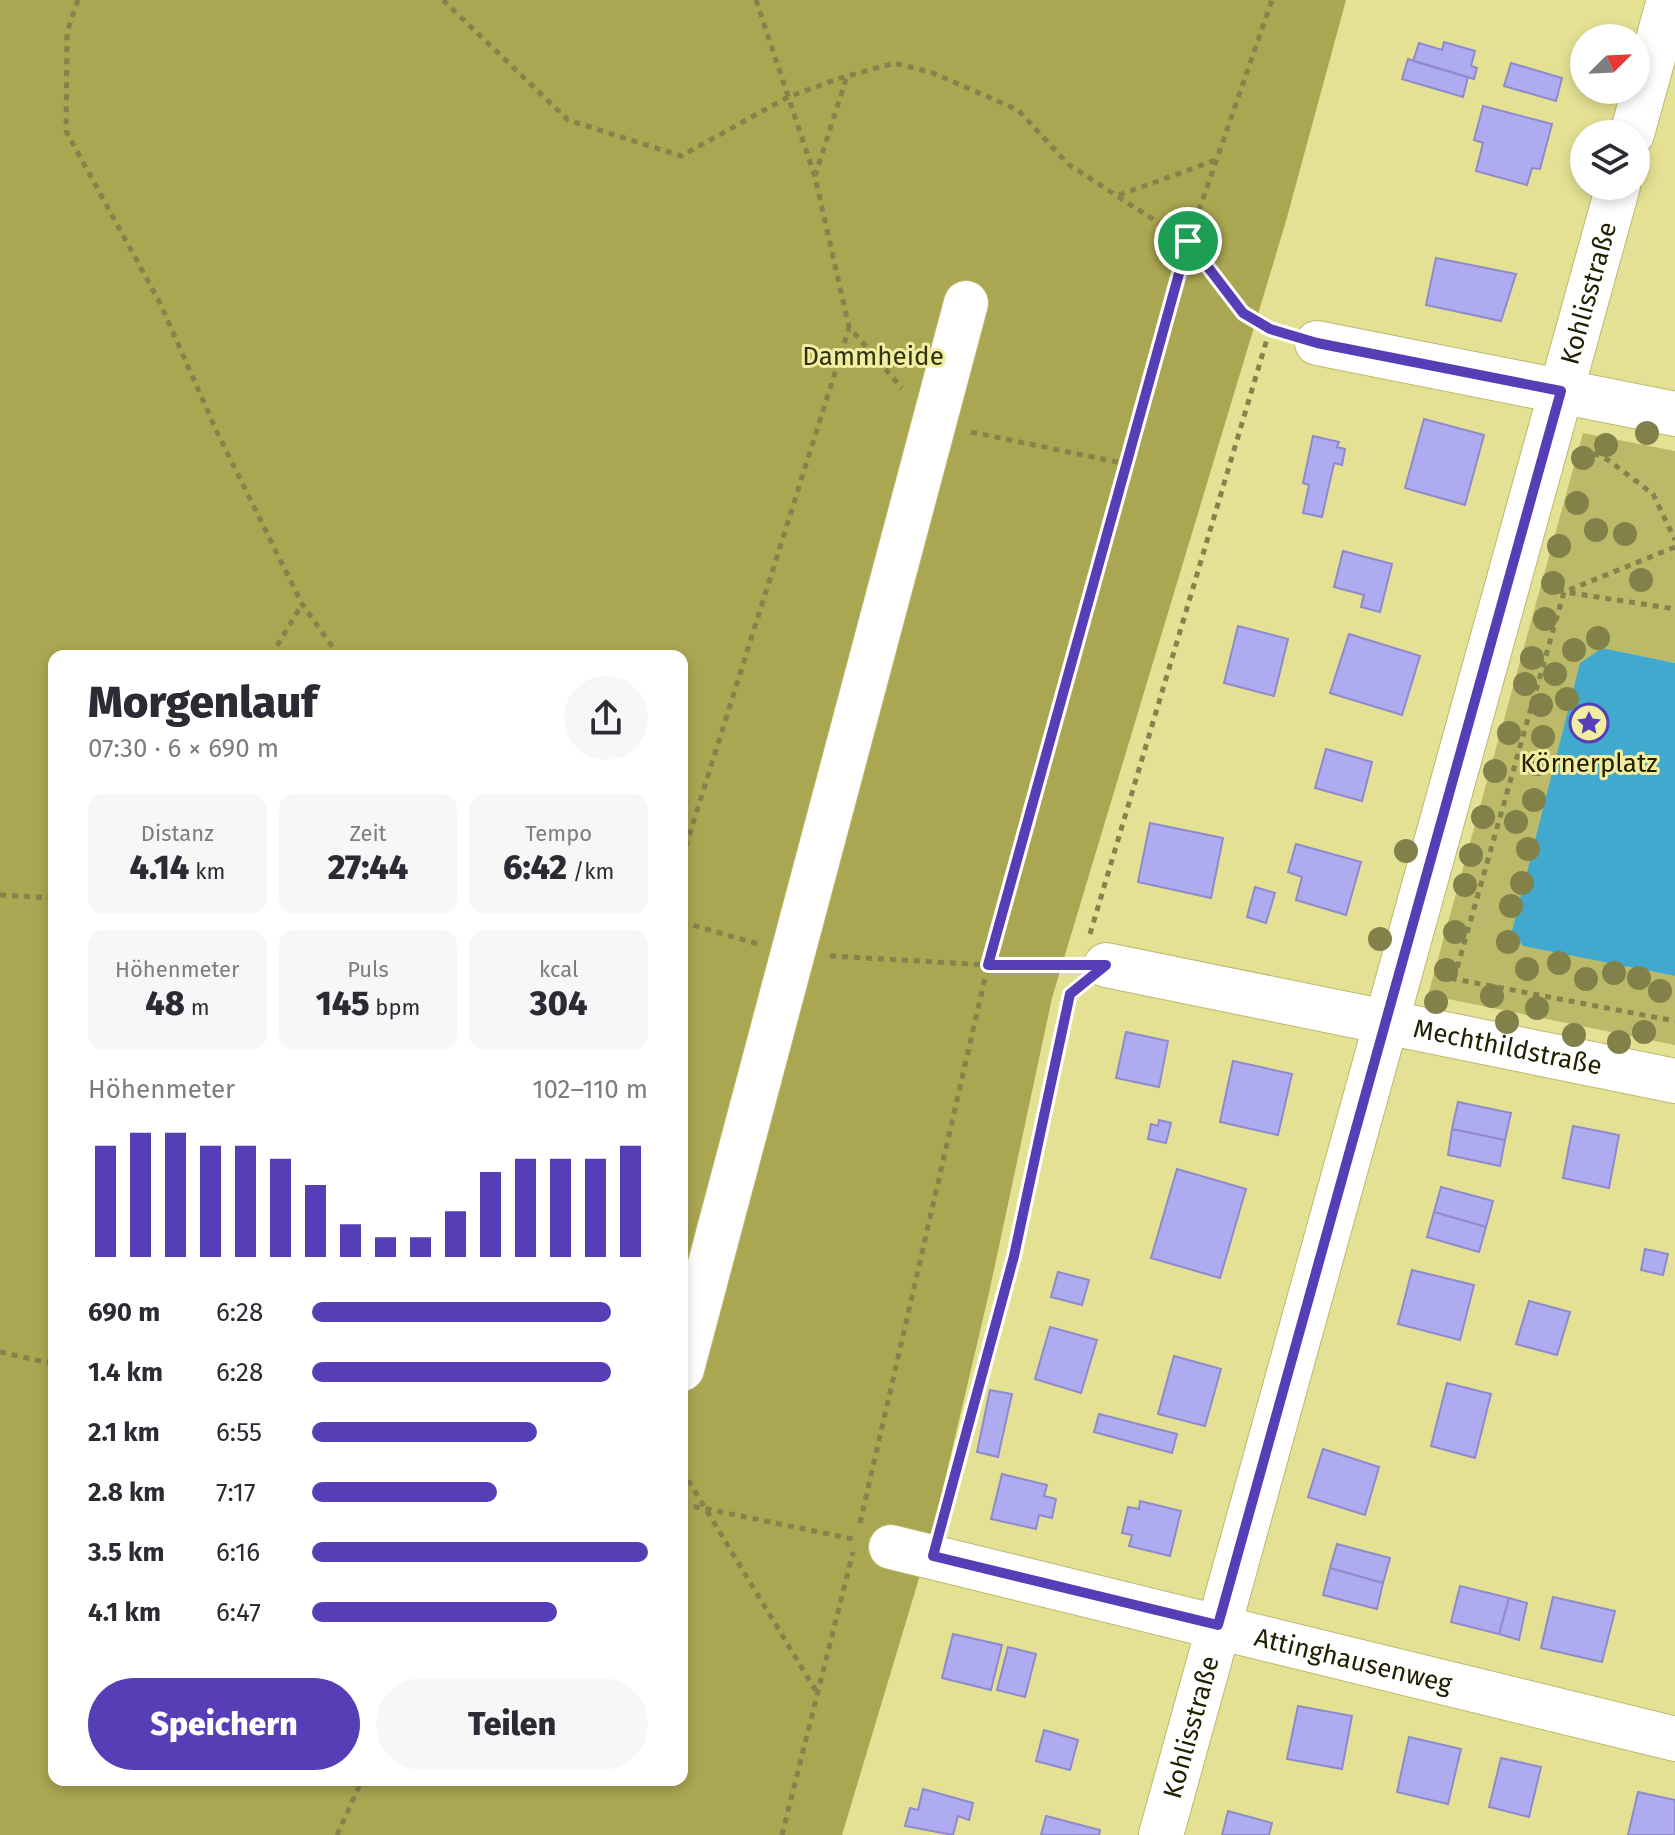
<!DOCTYPE html>
<html lang="de">
<meta charset="utf-8">
<style>
:root{--surface:#fff;--page:#f7f7f7;--text:#2b2b33;--muted:#7c7c81;--accent:#563eb6}
body{margin:0;font-family:"Fira Sans",sans-serif;background:var(--page);color:var(--text);height:100vh;display:flex;flex-direction:column;font-size:30px;white-space:nowrap}
*{box-sizing:border-box;margin:0}
p{font-size:26px;color:var(--muted)}
.icon{flex:none;width:44px;height:44px;fill:none;stroke:currentColor;stroke-width:2;stroke-linecap:round;stroke-linejoin:round}
.map{position:relative;flex:1;overflow:hidden}
.sheet{position:absolute;left:48px;top:650px;width:640px;height:1136px;display:flex;flex-direction:column;background:var(--surface);border-radius:16px;box-shadow:0 4px 12px #0003}
.sheet>*{flex:none}
.needle{width:52px;rotate:66deg}
.buttons{position:absolute;left:1570px;top:24px;display:grid;gap:16px}
.buttons a{display:grid;place-items:center;width:80px;height:80px;border-radius:50%;background:var(--surface);box-shadow:0 4px 12px #0003;font-size:40px}
.pin{position:absolute;display:grid;place-items:center;width:68px;height:68px;color:#fff;margin:-34px;border:4px solid #fff;border-radius:50%;box-shadow:0 2px 8px #0007}
.round{display:grid;place-items:center;flex:none;width:84px;height:84px;border-radius:42px;background:var(--page)}
.head{display:flex;align-items:center;justify-content:space-between;height:136px;padding:0 40px}
h1{font-size:44px;font-weight:800;line-height:60px}
.metrics{display:grid;grid-template-columns:repeat(3,1fr);gap:12px;height:136px;padding:8px 40px}
.metrics div{display:grid;align-content:center;border-radius:16px;background:var(--page);text-align:center}
.metrics b{font-size:34px;font-weight:800}
.metrics small{font-size:22px;font-weight:400}
.metrics p{font-size:22px}
.chart{height:224px;padding:16px 40px}
.chart p{display:flex;justify-content:space-between}
.chart svg{width:100%;height:144px;margin-top:8px;stroke:var(--accent);stroke-width:6}
.cta{display:flex;gap:16px;margin-top:auto;padding:16px 40px}
.cta a{flex:1;height:92px;border-radius:48px;background:var(--accent);color:#fff;font-size:32px;font-weight:800;line-height:92px;text-align:center}
.cta a+a{background:var(--page);color:var(--text)}
ul{padding:0 40px;list-style:none;font-size:26px}
li{display:grid;grid-template-columns:128px 96px 1fr;align-items:center;height:60px}
li i{height:20px;border-radius:10px;background:var(--accent)}
.map>svg:first-child{display:block}
.green{fill:#bcb969}
.forest{fill:#aaa651;fill-rule:evenodd}
.water{fill:#42a9ce}
.building{fill:#aeabf0;stroke:#8e8acc;stroke-width:2}
.lines{fill:none;stroke-linecap:round;stroke-linejoin:round}
.minor-casing{stroke:#bcb86d;stroke-width:46}
.path{stroke:#85824c;stroke-width:5;stroke-dasharray:6 6;stroke-linecap:butt}
.minor{stroke:#fff;stroke-width:44}
.tree{fill:#83814a}
.route-casing{stroke:#fff;stroke-width:16}
.route{stroke:#563eb6;stroke-width:10}
.labels{text-anchor:middle;dominant-baseline:central;stroke-width:6;stroke-linejoin:round;paint-order:stroke}
.street-label{font-size:26px;fill:#222001;stroke:#f2eea1}
.park-label{font-size:26px;fill:#34320d;stroke:#f2eea1}
.poi-label{font-size:26px;fill:#222001;stroke:#f2eea1}
</style>
<div class="map">
<svg width="1675" height="1835" viewBox="0 0 1675 1835">
<rect width="100%" height="100%" fill="#e4e194"/>
<!-- green -->
<path class="green" d="M 1583,433 L 1675,451 L 1675,663 L 1602,648 L 1524,946 L 1675,976 L 1675,1045 L 1428,995 Z"/>
<!-- forest -->
<path class="forest" d="M 0,0 L 1346,0 L 1286,221 L 1052,998 L 989,1293 L 932,1535 L 842,1835 L 0,1835 ZM 54,656 L 682,656 L 682,1780 L 54,1780 Z"/>
<!-- water -->
<path class="water" d="M 1602,648 L 1675,663 L 1675,976 L 1523,946 L 1512,931 L 1580,663 Z"/>
<!-- building -->
<path class="building" d="M 1444,42 L 1475,51 L 1471,66 L 1477,68 L 1474,79 L 1413,61 L 1419,43 L 1442,50 Z
M 1408,59 L 1468,77 L 1463,97 L 1402,79 Z
M 1511,63 L 1562,78 L 1556,101 L 1504,86 Z
M 1483,106 L 1552,124 L 1540,169 L 1532,168 L 1527,185 L 1476,171 L 1483,143 L 1474,140 Z
M 1436,258 L 1516,274 L 1501,321 L 1426,305 Z
M 1424,419 L 1484,435 L 1465,505 L 1405,488 Z
M 1313,436 L 1339,442 L 1337,447 L 1345,449 L 1342,465 L 1334,463 L 1322,517 L 1303,513 L 1309,485 L 1303,483 Z
M 1343,551 L 1392,564 L 1380,612 L 1361,607 L 1364,595 L 1334,587 Z
M 1238,626 L 1288,639 L 1274,696 L 1224,683 Z
M 1349,634 L 1420,656 L 1402,715 L 1330,693 Z
M 1326,749 L 1372,762 L 1362,801 L 1315,788 Z
M 1150,823 L 1223,838 L 1211,898 L 1138,882 Z
M 1296,844 L 1361,862 L 1346,915 L 1296,900 L 1302,877 L 1288,872 Z
M 1255,887 L 1275,893 L 1266,923 L 1247,917 Z
M 1126,1032 L 1168,1041 L 1159,1087 L 1116,1078 Z
M 1233,1061 L 1292,1074 L 1278,1135 L 1220,1122 Z
M 1458,1102 L 1511,1113 L 1505,1140 L 1452,1129 Z
M 1159,1120 L 1171,1123 L 1166,1143 L 1148,1139 L 1151,1124 L 1158,1126 Z
M 1573,1126 L 1619,1135 L 1609,1188 L 1563,1178 Z
M 1452,1129 L 1505,1140 L 1500,1166 L 1448,1155 Z
M 1177,1169 L 1246,1189 L 1220,1278 L 1151,1258 Z
M 1441,1187 L 1493,1201 L 1486,1227 L 1434,1212 Z
M 1434,1212 L 1486,1227 L 1479,1252 L 1427,1237 Z
M 1645,1249 L 1668,1254 L 1663,1275 L 1641,1270 Z
M 1412,1270 L 1474,1285 L 1460,1340 L 1398,1324 Z
M 1058,1272 L 1089,1280 L 1082,1305 L 1051,1297 Z
M 1529,1301 L 1570,1312 L 1557,1355 L 1516,1344 Z
M 1050,1327 L 1097,1340 L 1081,1393 L 1035,1379 Z
M 1174,1356 L 1221,1369 L 1205,1426 L 1158,1414 Z
M 1447,1383 L 1491,1394 L 1475,1458 L 1431,1446 Z
M 990,1390 L 1012,1394 L 998,1457 L 977,1452 Z
M 1099,1414 L 1177,1434 L 1172,1453 L 1094,1432 Z
M 1323,1449 L 1379,1467 L 1365,1515 L 1308,1497 Z
M 1002,1474 L 1047,1485 L 1044,1496 L 1056,1499 L 1052,1518 L 1039,1515 L 1036,1529 L 991,1519 Z
M 1140,1501 L 1181,1511 L 1170,1556 L 1129,1546 L 1132,1535 L 1122,1533 L 1128,1507 L 1139,1509 Z
M 1337,1544 L 1390,1558 L 1383,1583 L 1330,1568 Z
M 1330,1568 L 1383,1583 L 1377,1609 L 1323,1595 Z
M 1460,1586 L 1509,1598 L 1499,1634 L 1451,1622 Z
M 1553,1597 L 1615,1611 L 1602,1662 L 1541,1648 Z
M 1509,1598 L 1527,1603 L 1519,1640 L 1499,1634 Z
M 953,1634 L 1002,1645 L 991,1690 L 942,1678 Z
M 1008,1647 L 1036,1654 L 1025,1697 L 997,1690 Z
M 1298,1706 L 1352,1716 L 1342,1769 L 1287,1759 Z
M 1044,1730 L 1078,1740 L 1070,1770 L 1036,1761 Z
M 1409,1737 L 1461,1749 L 1448,1804 L 1397,1792 Z
M 1501,1758 L 1541,1767 L 1529,1817 L 1489,1807 Z
M 923,1789 L 973,1803 L 969,1820 L 958,1816 L 953,1835 L 905,1826 L 910,1808 L 918,1810 Z
M 1638,1792 L 1675,1800 L 1675,1835 L 1628,1835 Z
M 1228,1811 L 1272,1823 L 1269,1835 L 1222,1835 Z
M 1046,1816 L 1100,1830 L 1099,1835 L 1041,1835 Z"/>
<g class="lines">
<defs>
<g id="minor">
<path d="M 1632,134 L 1669,0"/>
<path d="M 1317,343 L 1675,414"/>
<path id="s1" d="M 1106,965 L 1675,1081"/>
<path d="M 682,1369 L 966,303"/>
<path id="s2" d="M 891,1547 L 1675,1739"/>
<path id="s3" d="M 1161,1835 L 1618,186"/>
</g>
</defs>
<!-- minor casing -->
<use href="#minor" class="minor-casing"/>
<!-- path -->
<path class="path" d="M 78,0 L 67,32 L 66,131 L 160,303 L 217,432 L 302,604 L 339,656
M 443,0 L 568,120 L 681,156 L 788,97 L 846,76
M 756,0 L 815,177 L 849,327 L 902,388
M 815,176 L 847,76 L 895,63 L 933,73 L 1018,110 L 1068,164 L 1188,242
M 1119,195 L 1216,160
M 1189,242 L 1243,313 L 1283,333
M 971,432 L 1127,464
M 1583,448 L 1608,460 L 1653,494 L 1675,540
M 1546,589 L 1675,609
M 271,656 L 302,604
M 682,858 L 849,328
M 0,895 L 54,898
M 682,922 L 758,944
M 1090,934 L 1270,329
M 830,956 L 988,965 L 1068,965
M 1439,976 L 1675,1021
M 1454,979 L 1564,592 L 1675,547
M 0,1352 L 54,1364
M 682,1470 L 816,1691
M 682,1504 L 853,1539
M 860,1523 L 988,965 L 1188,242 L 1272,0
M 942,1523 L 1014,1256 L 1070,994 L 1077,988
M 337,1835 L 362,1780
M 782,1835 L 853,1552"/>
<!-- minor -->
<use href="#minor" class="minor"/>
</g>
<!-- trees -->
<g class="tree">
<circle cx="1647" cy="433" r="12"/>
<circle cx="1606" cy="445" r="12"/>
<circle cx="1583" cy="458" r="12"/>
<circle cx="1577" cy="503" r="12"/>
<circle cx="1596" cy="530" r="12"/>
<circle cx="1625" cy="534" r="12"/>
<circle cx="1559" cy="546" r="12"/>
<circle cx="1641" cy="580" r="12"/>
<circle cx="1553" cy="583" r="12"/>
<circle cx="1545" cy="619" r="12"/>
<circle cx="1598" cy="638" r="12"/>
<circle cx="1574" cy="650" r="12"/>
<circle cx="1532" cy="658" r="12"/>
<circle cx="1555" cy="674" r="12"/>
<circle cx="1525" cy="684" r="12"/>
<circle cx="1567" cy="699" r="12"/>
<circle cx="1541" cy="705" r="12"/>
<circle cx="1509" cy="733" r="12"/>
<circle cx="1543" cy="737" r="12"/>
<circle cx="1537" cy="764" r="12"/>
<circle cx="1495" cy="771" r="12"/>
<circle cx="1534" cy="800" r="12"/>
<circle cx="1483" cy="817" r="12"/>
<circle cx="1516" cy="822" r="12"/>
<circle cx="1528" cy="849" r="12"/>
<circle cx="1406" cy="851" r="12"/>
<circle cx="1471" cy="855" r="12"/>
<circle cx="1522" cy="883" r="12"/>
<circle cx="1465" cy="885" r="12"/>
<circle cx="1511" cy="906" r="12"/>
<circle cx="1455" cy="932" r="12"/>
<circle cx="1380" cy="939" r="12"/>
<circle cx="1508" cy="942" r="12"/>
<circle cx="1559" cy="963" r="12"/>
<circle cx="1527" cy="969" r="12"/>
<circle cx="1446" cy="970" r="12"/>
<circle cx="1614" cy="973" r="12"/>
<circle cx="1639" cy="978" r="12"/>
<circle cx="1586" cy="979" r="12"/>
<circle cx="1660" cy="991" r="12"/>
<circle cx="1492" cy="996" r="12"/>
<circle cx="1436" cy="1002" r="12"/>
<circle cx="1537" cy="1008" r="12"/>
<circle cx="1507" cy="1022" r="12"/>
<circle cx="1644" cy="1032" r="12"/>
<circle cx="1574" cy="1035" r="12"/>
<circle cx="1619" cy="1042" r="12"/>
</g>
<g class="lines">
<defs>
<path id="route" d="M 1188,241 L 1243,313 L 1270,329 L 1317,343 L 1561,391 L 1218,1625 L 933,1556 L 1014,1256 L 1070,994 L 1106,965 L 988,965 Z"/>
</defs>
<!-- route casing -->
<use href="#route" class="route-casing"/>
<!-- route -->
<use href="#route" class="route"/>
</g>
<!-- icons -->
<defs>
<symbol id="sight-ring" viewBox="-11 -11 22 22"><circle r="9.5" fill="#f2eea1" stroke="#563eb6" stroke-width="1.5"/><path d="M0-6L1.8-2.2L6-1.7L2.9 1.2L3.7 5.4L0 3.3L-3.7 5.4L-2.9 1.2L-6-1.7L-1.8-2.2Z" fill="#563eb6"/></symbol>
</defs>
<g fill-rule="evenodd">
<use href="#sight-ring" x="1567" y="701" width="44" height="44"/>
</g>
<g class="labels">
<!-- street labels -->
<g class="street-label">
<text stroke="none"><textPath href="#s3" startOffset="1600">Kohlisstraße</textPath></text>
<text stroke="none"><textPath href="#s1" startOffset="410">Mechthildstraße</textPath></text>
<text stroke="none"><textPath href="#s2" startOffset="476">Attinghausenweg</textPath></text>
<text stroke="none"><textPath href="#s3" startOffset="112">Kohlisstraße</textPath></text>
</g>
<!-- park labels -->
<g class="park-label">
<text x="873" y="356">Dammheide</text>
</g>
<!-- poi labels -->
<g class="poi-label">
<text x="1589" y="763">Körnerplatz</text>
</g>
</g>
</svg>
<div class="buttons">
<a><svg class="needle" viewBox="-14 -14 28 28"><path d="M0-13l5 13h-10z" fill="#e53935"/><path d="M0 13l5-13h-10z" fill="#7c7c81"/></svg></a>
<a><svg class="icon" aria-label="layers" viewBox="0 0 24 24"><path d="M12 4l9 5-9 5-9-5zM3 14l9 5 9-5"/></svg></a>
</div>
<div class="pin" style="left:1188px;top:241px;background:#1e9e55"><svg class="icon" aria-label="arrive" viewBox="0 0 24 24"><path d="M6 21V4h12l-3 4 3 4H6"/></svg></div>
<section class="sheet">
<div class="head"><div><h1>Morgenlauf</h1><p>07:30 · 6 × 690 m</p></div><a class="round"><svg class="icon" aria-label="share" viewBox="0 0 24 24"><path d="M12 15V3M7 8l5-5 5 5M5 13v7h14v-7"/></svg></a></div>
<div class="metrics">
<div><p>Distanz</p><b>4.14<small> km</small></b></div>
<div><p>Zeit</p><b>27:44</b></div>
<div><p>Tempo</p><b>6:42<small> /km</small></b></div>
</div>
<div class="metrics">
<div><p>Höhenmeter</p><b>48<small> m</small></b></div>
<div><p>Puls</p><b>145<small> bpm</small></b></div>
<div><p>kcal</p><b>304</b></div>
</div>
<div class="chart"><p><span>Höhenmeter</span>102–110 m</p>
<svg viewBox="0 0 160 44" preserveAspectRatio="none"><path d="M5 44V10M15 44V6M25 44V6M35 44V10M45 44V10M55 44V14M65 44V22M75 44V34M85 44V38M95 44V38M105 44V30M115 44V18M125 44V14M135 44V14M145 44V14M155 44V10"/></svg>
</div>
<ul>
<li><b>690 m</b>6:28<i style="width:89%"></i></li>
<li><b>1.4 km</b>6:28<i style="width:89%"></i></li>
<li><b>2.1 km</b>6:55<i style="width:67%"></i></li>
<li><b>2.8 km</b>7:17<i style="width:55%"></i></li>
<li><b>3.5 km</b>6:16<i style="width:100%"></i></li>
<li><b>4.1 km</b>6:47<i style="width:73%"></i></li>
</ul>
<div class="cta"><a>Speichern</a><a>Teilen</a></div>
</section>
</div>
